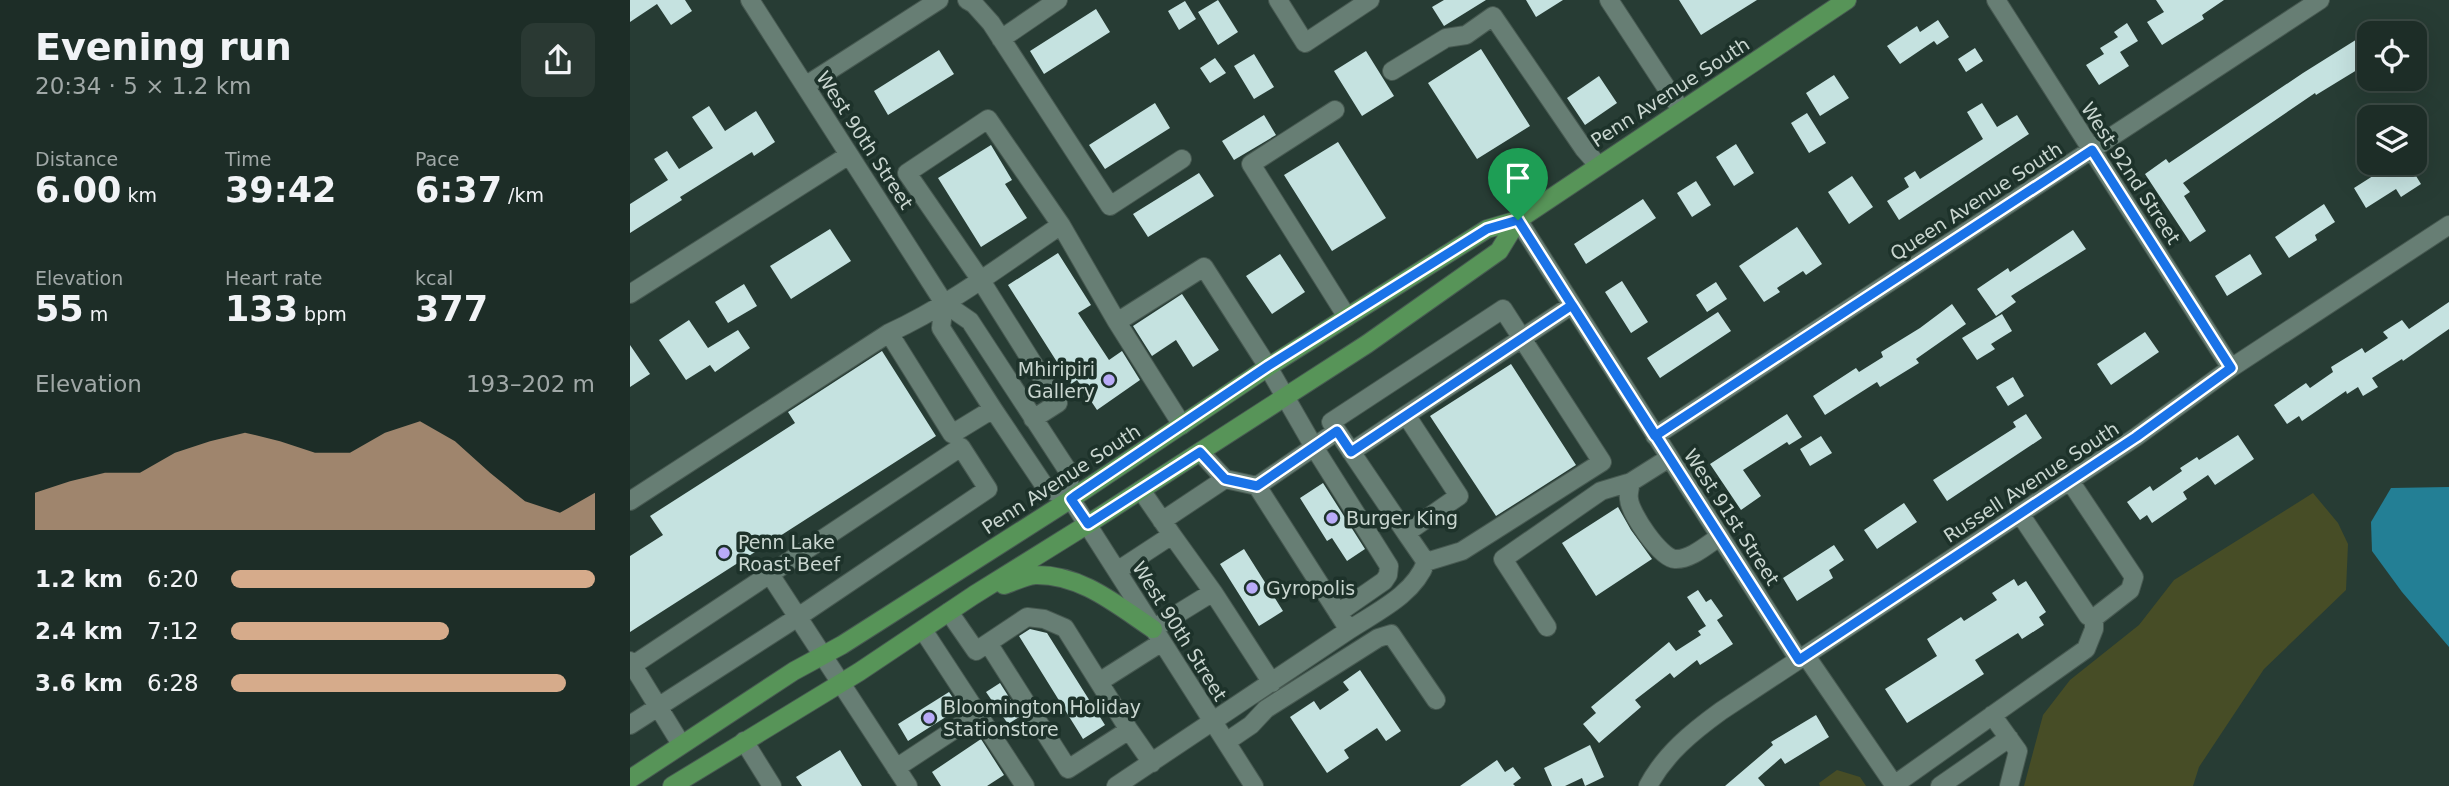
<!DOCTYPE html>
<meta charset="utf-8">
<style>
:root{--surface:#1d2d27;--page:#2a3933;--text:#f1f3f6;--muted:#a0a8a7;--line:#3b4944;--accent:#d6ab8b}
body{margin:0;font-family:"DejaVu Sans",sans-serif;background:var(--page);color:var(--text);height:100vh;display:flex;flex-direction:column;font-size:26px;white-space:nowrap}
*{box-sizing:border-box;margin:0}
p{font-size:23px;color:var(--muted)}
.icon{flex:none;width:38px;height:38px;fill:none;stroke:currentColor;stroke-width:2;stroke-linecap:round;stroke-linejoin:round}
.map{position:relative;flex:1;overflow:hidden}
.panel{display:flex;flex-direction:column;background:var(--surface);width:630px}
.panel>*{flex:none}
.controls{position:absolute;left:1727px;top:21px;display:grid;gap:14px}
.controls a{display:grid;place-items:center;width:70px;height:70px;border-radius:14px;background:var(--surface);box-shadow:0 7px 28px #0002,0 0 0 2px var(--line);font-size:35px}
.pin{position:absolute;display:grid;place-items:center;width:60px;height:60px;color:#fff;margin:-72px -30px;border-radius:50% 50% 50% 0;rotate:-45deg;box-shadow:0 0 7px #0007}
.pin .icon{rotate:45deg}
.round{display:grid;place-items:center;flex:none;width:74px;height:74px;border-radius:14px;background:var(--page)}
.summary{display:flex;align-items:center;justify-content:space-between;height:119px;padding:0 35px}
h1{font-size:38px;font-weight:700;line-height:52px}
.metrics{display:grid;grid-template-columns:repeat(3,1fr);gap:10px;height:119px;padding:7px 35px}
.metrics div{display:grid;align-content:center}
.metrics b{font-size:35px;font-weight:700}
.metrics small{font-size:19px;font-weight:400}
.metrics p{font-size:19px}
.chart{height:196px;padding:14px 35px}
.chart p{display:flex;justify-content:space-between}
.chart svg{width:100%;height:126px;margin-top:7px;fill:var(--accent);opacity:.7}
ul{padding:0 35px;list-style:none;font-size:23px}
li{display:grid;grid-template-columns:112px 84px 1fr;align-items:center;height:52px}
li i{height:18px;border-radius:9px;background:var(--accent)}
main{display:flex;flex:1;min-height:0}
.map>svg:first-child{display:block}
.green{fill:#474d26}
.water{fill:#237f95}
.building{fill:#c5e2e0}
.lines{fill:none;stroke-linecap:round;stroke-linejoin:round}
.minor-casing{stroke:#475951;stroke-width:20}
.major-casing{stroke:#475951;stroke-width:20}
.minor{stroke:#677e74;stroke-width:18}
.major{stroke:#579458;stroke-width:18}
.route-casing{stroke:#fff;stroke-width:14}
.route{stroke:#1a73e8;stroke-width:9}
.poi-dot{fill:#b9abf7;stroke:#1d322a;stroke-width:2.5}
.labels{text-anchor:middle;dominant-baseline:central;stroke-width:7;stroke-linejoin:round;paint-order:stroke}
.street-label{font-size:19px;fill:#c9d6d0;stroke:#1d322a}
.poi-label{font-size:19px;fill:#c9d6d0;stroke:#1d322a;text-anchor:start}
</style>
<main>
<section class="panel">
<div class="summary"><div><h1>Evening run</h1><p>20:34 · 5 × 1.2 km</p></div><a class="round"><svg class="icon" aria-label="share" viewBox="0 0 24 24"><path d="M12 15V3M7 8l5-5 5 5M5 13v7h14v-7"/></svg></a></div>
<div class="metrics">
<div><p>Distance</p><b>6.00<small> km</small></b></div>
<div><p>Time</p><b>39:42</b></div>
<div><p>Pace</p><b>6:37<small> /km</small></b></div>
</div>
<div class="metrics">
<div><p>Elevation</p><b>55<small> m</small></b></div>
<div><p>Heart rate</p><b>133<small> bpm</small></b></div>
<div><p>kcal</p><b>377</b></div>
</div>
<div class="chart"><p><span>Elevation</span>193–202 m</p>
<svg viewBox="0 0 160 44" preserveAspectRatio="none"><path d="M0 44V31L10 27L20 24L30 24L40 17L50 13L60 10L70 13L80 17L90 17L100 10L110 6L120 13L130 24L140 34L150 38L160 31V44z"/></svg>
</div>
<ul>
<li><b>1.2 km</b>6:20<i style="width:100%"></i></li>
<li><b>2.4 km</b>7:12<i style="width:60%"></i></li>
<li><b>3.6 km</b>6:28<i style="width:92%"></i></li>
</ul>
</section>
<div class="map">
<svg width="1819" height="786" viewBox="0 0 1819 786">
<rect width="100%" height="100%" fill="#273c34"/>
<!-- green -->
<path class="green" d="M 1683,493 L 1708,523 L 1718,544 L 1716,590 L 1634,669 L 1569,767 L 1563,786 L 1394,786 L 1413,715 L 1440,680 L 1509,625 L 1544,580 Z
M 1207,770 L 1230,777 L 1236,786 L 1190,786 L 1189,783 Z"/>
<!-- water -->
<path class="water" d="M 1819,487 L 1819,647 L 1772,592 L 1742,551 L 1741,522 L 1761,488 Z"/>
<!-- building -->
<path class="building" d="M 0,0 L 55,0 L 62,11 L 41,25 L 27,4 L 0,22 Z
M 588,0 L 608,32 L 588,45 L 568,12 Z
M 814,0 L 856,0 L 814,26 L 802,7 Z
M 896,0 L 933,0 L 906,17 Z
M 1049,0 L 1127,0 L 1071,35 Z
M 1526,0 L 1594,0 L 1572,15 L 1574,19 L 1532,45 L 1517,22 L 1534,12 Z
M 555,1 L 566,19 L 549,30 L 538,11 Z
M 466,9 L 480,32 L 414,74 L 400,51 Z
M 1308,20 L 1319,37 L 1307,45 L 1304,41 L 1270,64 L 1257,46 L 1287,26 L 1290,32 Z
M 1497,23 L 1508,41 L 1490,52 L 1499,66 L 1469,85 L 1456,65 L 1474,54 L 1470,48 L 1488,37 L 1484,32 Z
M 1740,31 L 1740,62 L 1686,95 L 1685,93 L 1553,183 L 1560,192 L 1554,196 L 1576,231 L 1560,242 L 1515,174 L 1536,159 L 1539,163 L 1673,73 Z
M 1345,48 L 1353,61 L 1336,72 L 1328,59 Z
M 851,49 L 900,126 L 847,159 L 798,83 Z
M 309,50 L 324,74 L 258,115 L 244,91 Z
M 736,51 L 764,96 L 732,116 L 704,71 Z
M 624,54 L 644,87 L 624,99 L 604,66 Z
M 585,58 L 596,73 L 580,83 L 570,68 Z
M 1204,75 L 1219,98 L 1190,116 L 1176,93 Z
M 969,76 L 987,103 L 955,125 L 937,98 Z
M 525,103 L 540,128 L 475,169 L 459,145 Z
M 1352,103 L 1367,127 L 1387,115 L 1399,134 L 1269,220 L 1257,201 L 1279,187 L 1274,178 L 1285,171 L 1290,179 L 1353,139 L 1337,112 Z
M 79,106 L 95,131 L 126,111 L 145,142 L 124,156 L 122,152 L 50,197 L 52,200 L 0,233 L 0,204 L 38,180 L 24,159 L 37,151 L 49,169 L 83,148 L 62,117 Z
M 1177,113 L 1196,143 L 1179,153 L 1161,123 Z
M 634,115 L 646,135 L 604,160 L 592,141 Z
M 708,142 L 756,218 L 702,251 L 654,175 Z
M 1106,144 L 1124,173 L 1104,186 L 1086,157 Z
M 361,145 L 382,180 L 375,184 L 397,218 L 351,247 L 308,178 Z
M 1738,163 L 1778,163 L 1791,184 L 1771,197 L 1766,189 L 1736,208 L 1724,188 L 1746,174 Z
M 569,173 L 584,196 L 518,237 L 503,214 Z
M 1222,176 L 1243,207 L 1219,224 L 1198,192 Z
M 1066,181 L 1081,205 L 1062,217 L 1047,193 Z
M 1013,199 L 1026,218 L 956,264 L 944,244 Z
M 1694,204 L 1705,222 L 1685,235 L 1687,240 L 1659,258 L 1645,237 Z
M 1167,227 L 1192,264 L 1176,275 L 1173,271 L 1147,288 L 1150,292 L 1134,302 L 1109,266 Z
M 200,229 L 221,261 L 161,299 L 140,266 Z
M 1443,230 L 1456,249 L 1381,296 L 1386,302 L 1366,316 L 1347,289 L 1378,268 L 1380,272 Z
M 428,253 L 461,305 L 448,313 L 479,360 L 492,351 L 510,380 L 467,410 L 447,380 L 441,384 L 378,285 Z
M 650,254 L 675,292 L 642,314 L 616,276 Z
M 1620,254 L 1632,274 L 1597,296 L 1585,276 Z
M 992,281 L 1018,322 L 1001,333 L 975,292 Z
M 1086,282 L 1097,299 L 1077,312 L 1066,295 Z
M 114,284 L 127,306 L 98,323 L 85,302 Z
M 552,294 L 589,350 L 563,367 L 546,340 L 522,356 L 503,326 Z
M 1819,302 L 1819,329 L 1773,361 L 1772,359 L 1742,378 L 1748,387 L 1733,396 L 1728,387 L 1717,394 L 1716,391 L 1672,421 L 1669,416 L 1657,424 L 1644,405 L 1676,383 L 1680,388 L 1703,372 L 1701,367 L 1732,348 L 1735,353 L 1758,338 L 1753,332 L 1772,320 L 1779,329 Z
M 1322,304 L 1336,324 L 1286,359 L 1289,363 L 1250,387 L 1247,382 L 1195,415 L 1183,396 L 1226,368 L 1229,372 L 1253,357 L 1251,352 L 1290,328 Z
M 1088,312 L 1101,331 L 1030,378 L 1017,358 Z
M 1372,314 L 1382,331 L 1361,344 L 1365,349 L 1347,360 L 1332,338 Z
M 59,320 L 78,348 L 108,330 L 120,348 L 85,372 L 80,365 L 56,380 L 29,340 Z
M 1515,332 L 1529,352 L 1481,385 L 1467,364 Z
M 0,345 L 20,374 L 0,387 Z
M 252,351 L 306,436 L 0,632 L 0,556 L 33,535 L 20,516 L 165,423 L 158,412 Z
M 881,364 L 946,465 L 866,516 L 800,416 Z
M 1383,377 L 1394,396 L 1378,406 L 1366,387 Z
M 1157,414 L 1172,437 L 1159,445 L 1157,442 L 1113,470 L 1131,496 L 1111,510 L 1080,464 Z
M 1396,414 L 1412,438 L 1317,501 L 1303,480 L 1386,427 L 1383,422 Z
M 1608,435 L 1624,459 L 1585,485 L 1578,475 L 1553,492 L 1557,499 L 1522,523 L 1517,515 L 1510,520 L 1497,502 L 1520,486 L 1523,491 L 1552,471 L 1550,468 L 1567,457 L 1569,460 Z
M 1191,436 L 1202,453 L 1180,466 L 1170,449 Z
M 693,483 L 735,549 L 717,561 L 702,538 L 697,541 L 670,498 Z
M 1274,503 L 1287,522 L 1247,549 L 1234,530 Z
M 988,507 L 1001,530 L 1022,559 L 966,596 L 932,543 Z
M 1204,545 L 1214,560 L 1199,570 L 1203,578 L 1167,601 L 1153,578 Z
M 614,549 L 653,611 L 629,626 L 590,564 Z
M 1384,579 L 1388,586 L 1396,581 L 1416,612 L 1409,617 L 1414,625 L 1392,639 L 1388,633 L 1345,660 L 1354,674 L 1277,723 L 1255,689 L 1307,656 L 1297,639 L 1331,617 L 1334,621 L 1367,600 L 1362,593 Z
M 1068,590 L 1076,602 L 1081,599 L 1093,616 L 1087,620 L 1103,644 L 1070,665 L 1067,660 L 1044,678 L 1040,673 L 1005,700 L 1011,707 L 969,743 L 953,724 L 966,713 L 961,707 L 1039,642 L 1046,651 L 1071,635 L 1068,631 L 1076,626 L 1057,597 Z
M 400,629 L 417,633 L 475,725 L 453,739 L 389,636 Z
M 730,670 L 771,731 L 756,741 L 747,728 L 714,750 L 719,758 L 697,773 L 660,717 L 684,701 L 690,710 L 719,690 L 713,682 Z
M 370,683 L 391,716 L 378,724 L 356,692 Z
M 319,692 L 330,708 L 278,741 L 268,724 Z
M 1186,715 L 1199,737 L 1155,764 L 1151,758 L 1128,778 L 1135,786 L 1095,786 L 1143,745 L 1141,742 Z
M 351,739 L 374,775 L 357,786 L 311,786 L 302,772 Z
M 960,745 L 974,777 L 955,786 L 952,778 L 935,786 L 922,786 L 914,768 Z
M 210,750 L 232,786 L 172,786 L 166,777 Z
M 867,760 L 875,772 L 883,767 L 891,778 L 883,784 L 885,786 L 830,786 Z"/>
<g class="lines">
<defs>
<path id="minor" d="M 120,0 L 314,303 L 340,321 L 438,471 L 441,499 L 624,786
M 337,0 L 344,4 L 361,23 L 480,206 L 552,159
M 648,0 L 675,43 L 740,0
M 979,0 L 1051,110
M 1366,0 L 1601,368
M 371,39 L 428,0
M 762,71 L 816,38 L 836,35 L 863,16 L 954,149 L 968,165
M 175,86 L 309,0
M 705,110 L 621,164 L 717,317
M 888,220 L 1169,660
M 0,294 L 219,155
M 314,303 L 311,328 L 363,409 L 416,488 L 441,499
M 259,333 L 322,434 L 363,409
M 403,419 L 428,403 L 350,279 L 277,173 L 358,119 L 431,225 L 487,322
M 707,431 L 684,447 L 759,566 L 758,575 L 754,581 L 708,613
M 1025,436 L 1690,0
M 570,452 L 595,479 L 627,486
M 721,452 L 776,415
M 1001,482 C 1000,487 998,494 999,499 C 1000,513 1030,558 1045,559 C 1060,560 1077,545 1089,537
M 0,501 L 259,333 C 320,305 375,263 431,225
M 1390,514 L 1458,616 L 1464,618 L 1500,590 L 1504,577 L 1440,481
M 532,521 L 595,479
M 776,533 L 796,562 L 832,551 L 972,462 L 873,309 L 701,422 L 776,533 L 829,496 L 776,415 L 942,305
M 542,535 L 583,592
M 487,571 L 542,535 L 511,490
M 139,573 L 278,786
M 319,612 L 346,651 L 397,617 L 414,619 L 435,628 L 499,730 L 438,769 L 358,643
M 917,627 L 873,559 L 971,491 L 1001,482 L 1039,458
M 523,629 L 583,592 L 642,683
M 293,630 L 395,786
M 719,630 C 746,612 784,595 796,562
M 1176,656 L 1265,786
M 0,661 L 51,744
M 469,682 L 532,642
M 1362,715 L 1388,751 L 1379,786
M 0,725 L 168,617 L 358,489 L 331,447 L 3,665
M 499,730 L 522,763
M 114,741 L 142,786
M 596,742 L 621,725 L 636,709 L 748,638 L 761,634 L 806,700
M 266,768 L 348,714
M 1264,785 L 1456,649 L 1464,629 L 1464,618
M 486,786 L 719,630 L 627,486 L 684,447 L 638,367 L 574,267 L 487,322 L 552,425
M 1018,786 C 1035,754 1062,732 1091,711 L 1506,437 L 1601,368 L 1819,225
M 1310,786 L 1379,738"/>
<path id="major" d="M 374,585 C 383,582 395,576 405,575 C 451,574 487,605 523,629
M 0,779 L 164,671 L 212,645 L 441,499 L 638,367 L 717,317 L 857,229 L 888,220 L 1217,0
M 42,786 L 229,672 L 344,595 L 458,524 L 737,344 L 869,251 L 888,220"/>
</defs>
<!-- minor casing -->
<use href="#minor" class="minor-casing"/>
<!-- major casing -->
<use href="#major" class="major-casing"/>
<!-- minor -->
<use href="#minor" class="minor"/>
<!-- major -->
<use href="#major" class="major"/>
</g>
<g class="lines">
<defs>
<path id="route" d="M 888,220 L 857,229 L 638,366 L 445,496 L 441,499 L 458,524 L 570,452 L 595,479 L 627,486 L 707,431 L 721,452 L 942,305 L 1169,660 L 1506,437 L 1601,368 L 1462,150 L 1025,436 C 979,364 933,292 888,220"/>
</defs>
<!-- route casing -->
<use href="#route" class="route-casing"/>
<!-- route -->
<use href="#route" class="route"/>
</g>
<!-- markers -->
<g class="poi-dot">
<circle cx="479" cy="380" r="7"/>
<circle cx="702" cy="518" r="7"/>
<circle cx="94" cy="553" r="7"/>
<circle cx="622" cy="588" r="7"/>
<circle cx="299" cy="718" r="7"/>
</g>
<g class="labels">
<!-- street labels -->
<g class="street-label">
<text transform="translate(1040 92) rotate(-33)">Penn Avenue South</text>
<text transform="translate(235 140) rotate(57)">West 90th Street</text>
<text transform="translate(1501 173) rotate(57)">West 92nd Street</text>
<text transform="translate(1346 201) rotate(-33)">Queen Avenue South</text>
<text transform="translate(431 479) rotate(-33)">Penn Avenue South</text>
<text transform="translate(1401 482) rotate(-33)">Russell Avenue South</text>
<text transform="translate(1102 517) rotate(57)">West 91st Street</text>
<text transform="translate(550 631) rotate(58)">West 90th Street</text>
</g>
<!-- poi labels -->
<g class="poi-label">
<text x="465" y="369" text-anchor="end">Mhiripiri<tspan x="465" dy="22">Gallery</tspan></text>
<text x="716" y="518">Burger King</text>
<text x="108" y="542">Penn Lake<tspan x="108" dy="22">Roast Beef</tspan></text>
<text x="636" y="588">Gyropolis</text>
<text x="313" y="707">Bloomington Holiday<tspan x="313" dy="22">Stationstore</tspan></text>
</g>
</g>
</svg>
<div class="controls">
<a><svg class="icon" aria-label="locate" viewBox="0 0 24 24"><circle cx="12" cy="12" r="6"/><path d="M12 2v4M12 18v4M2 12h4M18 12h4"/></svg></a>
<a><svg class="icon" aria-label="layers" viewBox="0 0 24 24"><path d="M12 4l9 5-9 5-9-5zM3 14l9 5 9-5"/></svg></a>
</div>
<div class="pin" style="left:888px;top:220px;background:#1e9e55"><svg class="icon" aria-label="arrive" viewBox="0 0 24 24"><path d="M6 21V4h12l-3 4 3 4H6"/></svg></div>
</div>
</main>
